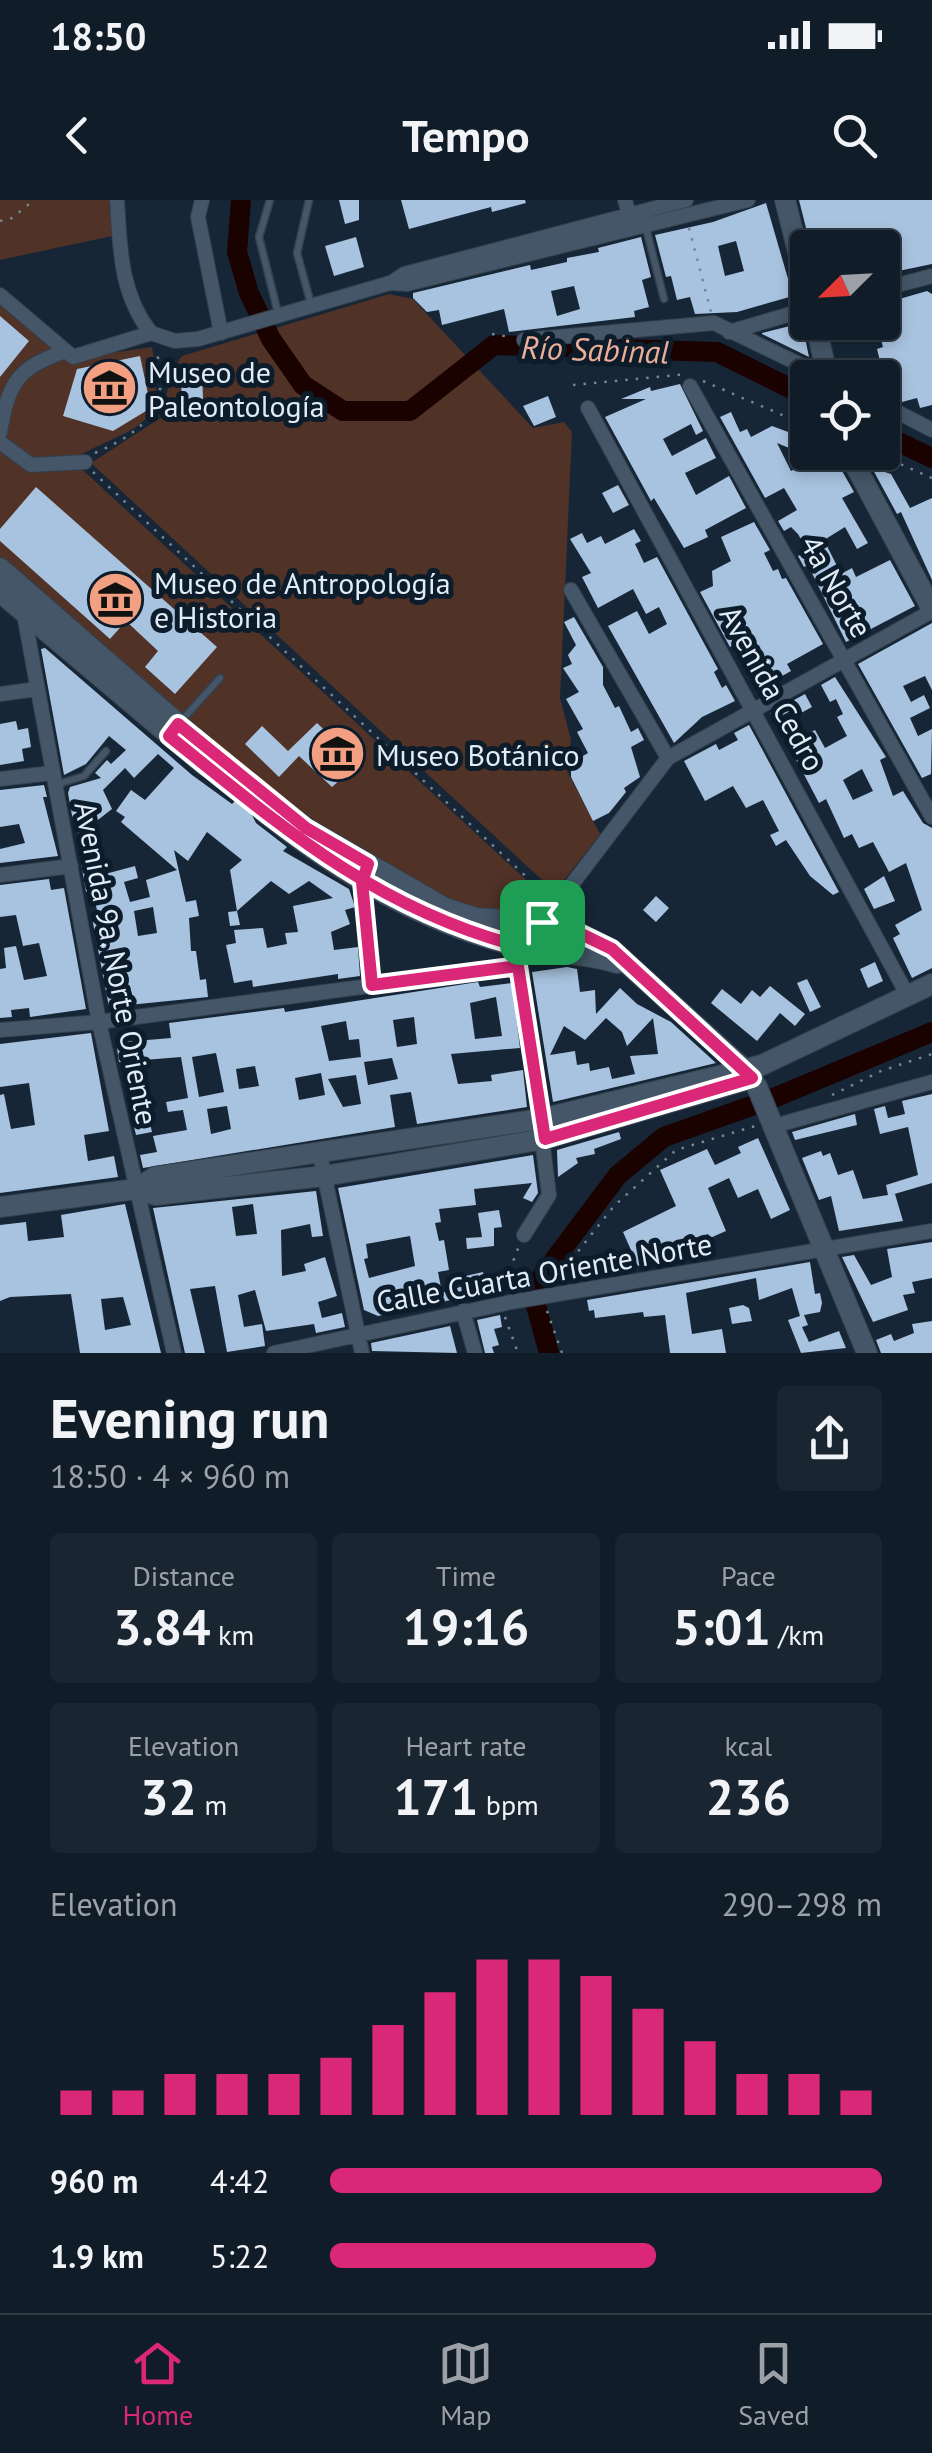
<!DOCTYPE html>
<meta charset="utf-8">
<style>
:root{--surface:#101c28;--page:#192530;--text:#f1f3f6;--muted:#9ca1a8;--line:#303a45;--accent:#db2777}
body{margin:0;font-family:"PT Sans",sans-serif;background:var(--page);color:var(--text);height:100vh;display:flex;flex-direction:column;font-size:38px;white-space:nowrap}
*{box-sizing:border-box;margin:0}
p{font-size:32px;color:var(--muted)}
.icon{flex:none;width:55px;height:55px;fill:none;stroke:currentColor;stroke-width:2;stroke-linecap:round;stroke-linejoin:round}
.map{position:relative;height:1153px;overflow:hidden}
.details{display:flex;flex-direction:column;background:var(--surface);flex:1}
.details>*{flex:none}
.needle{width:65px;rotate:246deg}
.tools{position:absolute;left:790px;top:30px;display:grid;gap:20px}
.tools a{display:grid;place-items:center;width:110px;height:110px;border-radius:10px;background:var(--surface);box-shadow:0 5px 15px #0003,0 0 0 2px var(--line);font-size:50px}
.pin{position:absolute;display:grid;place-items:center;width:85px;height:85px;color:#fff;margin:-42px;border-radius:20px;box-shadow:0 5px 15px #0006}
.round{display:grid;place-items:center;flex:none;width:105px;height:105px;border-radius:10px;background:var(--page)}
.head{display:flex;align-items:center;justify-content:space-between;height:170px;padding:0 50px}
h1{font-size:55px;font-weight:700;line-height:75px}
.figures{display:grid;grid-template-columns:repeat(3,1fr);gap:15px;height:170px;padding:10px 50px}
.figures div{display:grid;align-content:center;border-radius:10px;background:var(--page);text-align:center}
.figures b{font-size:50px;font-weight:700}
.figures small{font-size:28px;font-weight:400}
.figures p{font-size:28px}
.chart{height:280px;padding:20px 50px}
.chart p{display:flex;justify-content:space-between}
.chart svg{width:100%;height:180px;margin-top:10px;stroke:var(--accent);stroke-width:6}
ul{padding:0 50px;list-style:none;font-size:32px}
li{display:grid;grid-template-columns:160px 120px 1fr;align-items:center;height:75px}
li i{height:25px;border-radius:12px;background:var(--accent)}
.status{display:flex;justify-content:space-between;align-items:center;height:70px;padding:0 50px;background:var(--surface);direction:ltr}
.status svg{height:28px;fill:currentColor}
header{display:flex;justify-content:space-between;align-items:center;height:130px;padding:0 50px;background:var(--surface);font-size:45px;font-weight:700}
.tab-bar{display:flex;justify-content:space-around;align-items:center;height:140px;border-top:2px solid var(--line);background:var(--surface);font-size:28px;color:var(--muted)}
.tab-bar a{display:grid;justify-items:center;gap:5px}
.tab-bar .on{color:var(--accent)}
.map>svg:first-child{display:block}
.green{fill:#503227}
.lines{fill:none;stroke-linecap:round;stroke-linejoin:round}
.river{stroke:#1a0200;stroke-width:20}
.building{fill:#a8c3df;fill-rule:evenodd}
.lane-casing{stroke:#33404d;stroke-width:9}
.street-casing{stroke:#33404d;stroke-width:16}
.secondary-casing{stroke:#33404d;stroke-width:22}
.path{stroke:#788593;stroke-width:2.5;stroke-dasharray:2.5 8;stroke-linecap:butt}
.lane{stroke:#445667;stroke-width:6}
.street{stroke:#445667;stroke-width:14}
.secondary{stroke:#445667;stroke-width:20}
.route-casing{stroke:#fff;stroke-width:20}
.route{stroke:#db2777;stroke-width:12}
.labels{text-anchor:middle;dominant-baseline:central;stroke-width:10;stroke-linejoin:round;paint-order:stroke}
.poi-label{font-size:30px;fill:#e2ecf7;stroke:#0d1c2b;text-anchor:start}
.street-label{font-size:30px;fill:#e2ecf7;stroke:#0d1c2b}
.water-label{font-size:32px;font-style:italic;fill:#ecae98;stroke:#0d1c2b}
</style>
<div class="status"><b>18:50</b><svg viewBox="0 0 49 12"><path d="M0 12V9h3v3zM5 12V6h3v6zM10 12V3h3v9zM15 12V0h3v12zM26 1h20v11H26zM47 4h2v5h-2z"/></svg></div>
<header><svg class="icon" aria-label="back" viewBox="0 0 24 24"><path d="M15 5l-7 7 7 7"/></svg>Tempo<svg class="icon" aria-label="search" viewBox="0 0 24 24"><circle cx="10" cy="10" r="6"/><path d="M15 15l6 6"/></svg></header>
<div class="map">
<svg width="932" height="1153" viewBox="0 0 932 1153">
<rect width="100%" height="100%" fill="#162636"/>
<!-- green -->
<path class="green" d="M 0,0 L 109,0 L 112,36 L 0,60 Z
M 389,94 L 413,99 L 533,228 L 564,222 L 572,232 L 560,498 L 571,540 L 567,571 L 600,634 L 555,692 L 91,263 L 162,217 L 171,172 L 182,156 Z
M 0,98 L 70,159 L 152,147 C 168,236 135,222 72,260 L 549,701 L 539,717 L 462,707 L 313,626 L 0,365 Z"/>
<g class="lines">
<!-- river -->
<path class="river" d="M 241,0 L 237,52 L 249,93 L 271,139 L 303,185 L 343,211 L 410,211 L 494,145 L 717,152 L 808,197
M 882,234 L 932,258
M 549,1153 L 535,1102 L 539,1080 L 618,975 L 664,937 L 776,897 L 932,832"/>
</g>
<!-- building -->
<path class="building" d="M 339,0 L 359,0 L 359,20 L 345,24 Z
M 401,0 L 525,0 L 526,3 L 492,12 L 491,7 L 409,29 Z
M 799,0 L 932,0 L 932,64 L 884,74 L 882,48 L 811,48 Z
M 766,3 L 793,96 L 737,112 L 695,114 L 690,97 L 677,100 L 671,76 L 666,77 L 655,35 L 713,22 ZM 736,41 L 744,71 L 725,76 L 718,46 Z
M 356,37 L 364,67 L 334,76 L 325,46 Z
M 641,37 L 651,77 L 642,80 L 649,107 L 634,111 L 635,117 L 509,132 L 504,109 L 442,125 L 439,110 L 427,112 L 413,98 L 413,93 L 530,65 L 531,70 L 567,62 L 567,58 L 599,52 L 598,48 ZM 574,86 L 580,109 L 557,116 L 551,91 Z
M 927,91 L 932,94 L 932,205 L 920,208 L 917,198 L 902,202 L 887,195 L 884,184 L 898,180 L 891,158 L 880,161 L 877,149 L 883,147 L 878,128 L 853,135 L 851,128 L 832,134 L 829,122 L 882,122 L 882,104 Z
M 0,116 L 29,141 L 0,177 Z
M 802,123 L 809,157 L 762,134 L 762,133 Z
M 140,156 L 151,208 L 113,231 L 63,216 L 77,169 Z
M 191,170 L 202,170 L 203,199 L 182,200 L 181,180 L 191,180 Z
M 680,184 L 703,231 L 696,235 L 691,224 L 663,239 L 672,256 L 706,238 L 716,258 L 685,273 L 696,295 L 729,276 L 746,308 L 705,330 L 708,337 L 684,348 L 654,298 L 651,301 L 605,217 L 646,199 L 621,199 L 650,187 L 651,191 Z
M 548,196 L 556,217 L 534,226 L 523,206 Z
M 731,212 L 740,232 L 747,229 L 751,237 L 772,226 L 799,236 L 794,250 L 777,243 L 791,271 L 829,252 L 820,271 L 837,262 L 854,292 L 842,298 L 868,343 L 857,349 L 845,327 L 824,340 L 841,374 L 852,368 L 856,377 L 890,360 L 915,406 L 846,442 L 808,365 L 804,367 L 798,356 L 808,352 L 798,334 L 791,327 L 784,331 L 778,321 L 797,310 L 784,288 L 765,298 L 720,217 Z
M 872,268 L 891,274 L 910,308 L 932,298 L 932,380 L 901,312 L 897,314 Z
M 618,285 L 629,305 L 613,313 L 602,293 Z
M 36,287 L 217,447 L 175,494 L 145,467 L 158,451 L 126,421 L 110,439 L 0,341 L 0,329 Z
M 754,322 L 770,350 L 764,353 L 773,371 L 778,369 L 782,379 L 786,378 L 823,444 L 787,464 L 791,471 L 775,480 L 751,434 L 730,447 L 700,392 L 713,386 L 712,371 L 731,361 L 721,337 Z
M 634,329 L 641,341 L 635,344 L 644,363 L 657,357 L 718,469 L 714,472 L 722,488 L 726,485 L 735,501 L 702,517 L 674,543 L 608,426 L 637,411 L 649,434 L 667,424 L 659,407 L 646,414 L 633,389 L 598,408 L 582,377 L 591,373 L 570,339 L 582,333 L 587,343 L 601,336 L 605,344 Z
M 574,417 L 603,467 L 603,485 L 615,508 L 619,506 L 631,532 L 638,528 L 644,540 L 631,547 L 640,577 L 624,588 L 626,592 L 609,613 L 593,621 L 571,577 L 571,563 L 588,553 L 577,532 L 583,529 L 566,499 L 579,492 L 563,468 L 572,464 L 568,455 L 576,445 L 564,422 Z
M 932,423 L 932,490 L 925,476 L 903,486 L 911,502 L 924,495 L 930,508 L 910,518 L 918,536 L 932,529 L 931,574 L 922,578 L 858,464 Z
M 45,448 L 192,575 L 232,604 L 235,601 L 250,611 L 256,623 L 287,647 L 283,651 L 349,689 L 355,707 L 345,710 L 350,724 L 331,732 L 334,750 L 358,747 L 360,776 L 338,779 L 338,774 L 253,787 L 252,780 L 234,783 L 226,745 L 236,743 L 234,730 L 263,728 L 267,748 L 287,744 L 285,733 L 298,732 L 293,706 L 333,698 L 309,681 L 289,694 L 271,681 L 237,711 L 240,725 L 230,726 L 228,712 L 237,711 L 230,670 L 242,660 L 207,632 L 188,661 L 174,650 L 186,702 L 196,700 L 199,716 L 189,718 L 191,751 L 196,751 L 200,780 L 206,779 L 208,797 L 109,807 L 93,723 L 97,710 L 92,690 L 86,692 L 81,662 L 91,660 L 94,677 L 135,666 L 138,678 L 124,682 L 130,702 L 150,697 L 146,680 L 177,670 L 121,622 L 125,617 L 116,611 L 131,590 L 145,600 L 174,568 L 158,554 L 134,578 L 125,568 L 103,590 L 112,609 L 94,623 L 101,641 L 85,647 L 73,621 L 68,593 L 70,587 L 101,578 L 95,573 L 107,560 L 111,564 L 126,550 L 109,536 L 86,564 L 64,575 L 41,449 ZM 153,707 L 157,733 L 138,736 L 134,711 Z
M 835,477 L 886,557 L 880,560 L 893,596 L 903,591 L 923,623 L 932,628 L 932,768 L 912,778 L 893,738 L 900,734 L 895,725 L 922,710 L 906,663 L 889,672 L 873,642 L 859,648 L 852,634 L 844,638 L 826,599 L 819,603 L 788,544 L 815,530 L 825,548 L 847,536 L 837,517 L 843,514 L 836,499 L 830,502 L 821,485 ZM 862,569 L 873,591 L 853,600 L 843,580 Z
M 805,494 L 812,507 L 801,513 L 798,507 L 773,520 L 770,513 Z
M 16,521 L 18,530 L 28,528 L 31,547 L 22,549 L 24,561 L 0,565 L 0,524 Z
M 317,523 L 359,563 L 332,587 L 299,556 L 279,577 L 245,544 L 262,526 L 288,551 Z
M 749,525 L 839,692 L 833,695 L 810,676 L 786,640 L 776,646 L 770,635 L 779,631 L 763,600 L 746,608 L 733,586 L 705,601 L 684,561 L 716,544 L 719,550 L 738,540 L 734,533 Z
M 44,585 L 47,597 L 43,597 L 58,656 L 0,663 L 0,649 L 25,643 L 19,624 L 0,627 L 0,590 Z
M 884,676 L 895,701 L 874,709 L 864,689 Z
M 49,679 L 51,690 L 64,688 L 86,809 L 30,817 L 29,808 L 11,810 L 12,817 L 0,818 L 0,769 L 6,768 L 4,748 L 16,746 L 24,780 L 47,776 L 39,743 L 23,746 L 16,715 L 0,717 L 0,685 Z
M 656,696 L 669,708 L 656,722 L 643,710 Z
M 875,762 L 883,781 L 868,788 L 860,769 Z
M 567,767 L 577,769 L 580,792 L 595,790 L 596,814 L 620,788 L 637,804 L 671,822 L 716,863 L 553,902 L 532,772 ZM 606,818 L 622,832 L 627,846 L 653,818 L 658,854 L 630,856 L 635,874 L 612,879 L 609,867 L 590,871 L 589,863 L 577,865 L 575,851 L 550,855 L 564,826 L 585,840 Z
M 807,779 L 821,807 L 810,812 L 797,783 Z
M 478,782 L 480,787 L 512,783 L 520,848 L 451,854 L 458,884 L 492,881 L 491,875 L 523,870 L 527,907 L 417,924 L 411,892 L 390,895 L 395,927 L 143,968 L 140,955 L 157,952 L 153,936 L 187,930 L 183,910 L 168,912 L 166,902 L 188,898 L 181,857 L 144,860 L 146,876 L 133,877 L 132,861 L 119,862 L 117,848 L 124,847 L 124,842 L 171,838 L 169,823 L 284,808 L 285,812 ZM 496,797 L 502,836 L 475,839 L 470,803 ZM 414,817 L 417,844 L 397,847 L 393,820 ZM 346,821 L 349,840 L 359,839 L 361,857 L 329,861 L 321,826 ZM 216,853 L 224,892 L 199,897 L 192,857 ZM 392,858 L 398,879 L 368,885 L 364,862 ZM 255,866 L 259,886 L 239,889 L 236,869 ZM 321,873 L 325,895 L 299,900 L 295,878 ZM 356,875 L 361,904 L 343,907 L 328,879 ZM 227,906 L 231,929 L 211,934 L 207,909 Z
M 770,786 L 805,814 L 795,826 L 780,813 L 757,841 L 711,803 L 722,789 L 741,804 L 752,790 L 760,797 Z
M 91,833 L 109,931 L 84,935 L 88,961 L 114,956 L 118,977 L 0,993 L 0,895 L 4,894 L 11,929 L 35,925 L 29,883 L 0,887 L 0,844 Z
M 932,894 L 932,983 L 891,995 L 895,994 L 903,1021 L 839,1031 L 831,996 L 819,1000 L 802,958 L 821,951 L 823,956 L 830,953 L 838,975 L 853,970 L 863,999 L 888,995 L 886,985 L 918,975 L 908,927 L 880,934 L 874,909 L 885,906 L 888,918 L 905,914 L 902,901 Z
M 147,910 L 152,932 L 136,935 L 131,913 Z
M 855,914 L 857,925 L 795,940 L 792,932 Z
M 619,932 L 621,939 L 594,949 L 595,954 L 576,958 L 578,963 L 558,977 L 557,950 Z
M 758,938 L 790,1010 L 771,1019 L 758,989 L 738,998 L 729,978 L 708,988 L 726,1031 L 710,1038 L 708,1034 L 638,1066 L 623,1032 L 676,1006 L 660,970 L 707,949 L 715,965 L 741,953 L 738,947 Z
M 533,955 L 538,993 L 532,1002 L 523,998 L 532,983 L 474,989 L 476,1005 L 439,1009 L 441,1022 L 435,1023 L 439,1041 L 444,1040 L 449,1070 L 438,1072 L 442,1093 L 463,1086 L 461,1077 L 483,1072 L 487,1092 L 378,1116 L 364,1110 L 338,988 ZM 410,1036 L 415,1066 L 369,1078 L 364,1059 L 368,1058 L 366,1044 Z
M 316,991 L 323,1036 L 312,1037 L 310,1024 L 281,1030 L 282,1076 L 306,1071 L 304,1064 L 325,1057 L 337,1096 L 318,1102 L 322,1118 L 342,1113 L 345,1127 L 316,1133 L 314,1124 L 266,1131 L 255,1090 L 238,1095 L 244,1127 L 262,1124 L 265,1146 L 227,1152 L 215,1086 L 190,1089 L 205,1153 L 185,1153 L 153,1008 ZM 253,1004 L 257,1034 L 236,1036 L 232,1007 Z
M 125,1004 L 161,1153 L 80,1153 L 71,1094 L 10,1097 L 0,1101 L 0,1025 L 26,1022 L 28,1041 L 64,1037 L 61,1015 ZM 123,1097 L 131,1125 L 105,1130 L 101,1099 Z
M 499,1010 L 502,1027 L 494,1028 L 494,1046 L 467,1049 L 466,1038 L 482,1037 L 478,1013 Z
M 932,1042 L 932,1078 L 912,1082 L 915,1093 L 903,1095 L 908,1110 L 873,1122 L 842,1057 L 854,1055 L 871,1085 L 892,1077 L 887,1049 Z
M 810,1062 L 815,1094 L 820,1093 L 822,1103 L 820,1112 L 804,1115 L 808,1125 L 802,1127 L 809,1142 L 839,1131 L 846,1148 L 801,1153 L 788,1120 L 800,1116 L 792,1088 L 759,1100 L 756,1078 L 686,1093 L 692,1134 L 722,1129 L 726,1153 L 670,1153 L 665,1115 L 644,1117 L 643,1112 L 595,1118 L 594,1110 L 589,1111 L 587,1100 Z
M 743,1105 L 749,1108 L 752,1121 L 732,1124 L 729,1108 Z
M 500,1115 L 502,1127 L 494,1129 L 499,1145 L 492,1147 L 494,1153 L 485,1153 L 477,1120 Z
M 932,1121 L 932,1153 L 881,1153 L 876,1140 L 891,1134 L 894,1141 L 914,1133 L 912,1124 Z
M 450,1126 L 457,1153 L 372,1151 L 371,1143 Z"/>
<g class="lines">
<defs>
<path id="lane" d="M 270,0 L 259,37 L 278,113
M 309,0 L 297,53 L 311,104
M 646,28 L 664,99
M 182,520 L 220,478
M 55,585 L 84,576 L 106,551"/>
<path id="street" d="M 117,0 C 120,48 120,94 151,133
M 202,0 L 198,17 L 221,133
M 625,0 L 629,15
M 391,83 L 404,74 L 686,0
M 882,89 L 932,76
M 0,95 L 73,157 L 151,133
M 729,132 L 808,109
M 151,133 L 175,141 L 198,139 L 390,83 L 407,84 L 748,0
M 524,140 L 714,123 L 828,178
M 690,186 L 932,617
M 882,204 L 932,230
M 588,208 L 908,796
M 0,232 C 9,182 17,168 66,151
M 0,242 L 31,265 L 85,262
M 571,390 L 668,558
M 23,409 L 99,822 L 174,1153
M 0,494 L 37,489
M 0,579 L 52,573
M 0,675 L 71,666
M 364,676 L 371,785
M 0,830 L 99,822 L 519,766
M 774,926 L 932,882
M 319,950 L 362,1153
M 524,1035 L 549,995 L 518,746 L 557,704 L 668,558 L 932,411
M 463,1111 L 475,1153
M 274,1153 L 511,1102 L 932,1031"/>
<path id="secondary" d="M 785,0 L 808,92
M 815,122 L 828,178
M 848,252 L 932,409
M 0,368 L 238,576 L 306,628 L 445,708 L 476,718 L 542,722 L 573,730 L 611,749 L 744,869 L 757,887 L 867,1153
M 0,392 L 206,566
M 264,612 C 339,672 419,721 512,745 C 547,754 583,752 617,763
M 136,989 L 155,977 L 541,919 L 715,877 L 762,865 L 932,784
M 0,1007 L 136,989 L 155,995 L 324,976 L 545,939 L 753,878"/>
</defs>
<!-- lane casing -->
<use href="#lane" class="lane-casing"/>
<!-- street casing -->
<use href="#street" class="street-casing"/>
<!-- secondary casing -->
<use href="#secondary" class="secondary-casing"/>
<!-- path -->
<path class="path" d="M 0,21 L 12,18 L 34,0
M 689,28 L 711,112
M 492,134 L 510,137
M 703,181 L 808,226
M 573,185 L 687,174
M 95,253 C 145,231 172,207 156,150
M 870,259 L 898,263 L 932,278
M 93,272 L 548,697
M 832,895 L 881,871 L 932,854
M 552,1084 L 614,1006 L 676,950 L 755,926
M 502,1090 L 519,1046
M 547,1111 L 562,1153
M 505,1117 L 518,1153"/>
<!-- lane -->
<use href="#lane" class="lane"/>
<!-- street -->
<use href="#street" class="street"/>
<!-- secondary -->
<use href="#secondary" class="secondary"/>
</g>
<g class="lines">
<defs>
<path id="route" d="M 542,722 L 518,746 C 375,708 282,627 169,536 L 178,524 L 306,628 L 368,664 L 362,682 L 372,785 L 518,766 L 545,939 L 752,878 L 612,749 L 573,730 L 542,722"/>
</defs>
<!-- route casing -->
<use href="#route" class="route-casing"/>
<!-- route -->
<use href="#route" class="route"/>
</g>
<!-- icons -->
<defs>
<symbol id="museum-disc" viewBox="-11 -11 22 22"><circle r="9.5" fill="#f39f82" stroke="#0d1c2b"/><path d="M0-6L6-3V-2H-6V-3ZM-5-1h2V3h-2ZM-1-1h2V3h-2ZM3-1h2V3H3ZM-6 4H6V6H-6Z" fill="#111"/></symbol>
</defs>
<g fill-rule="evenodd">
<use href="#museum-disc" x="78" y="156" width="63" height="63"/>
<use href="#museum-disc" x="84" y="368" width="63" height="63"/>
<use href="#museum-disc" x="306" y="522" width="63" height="63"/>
</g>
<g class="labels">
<!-- poi labels -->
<g class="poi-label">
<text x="148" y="171">Museo de<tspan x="148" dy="34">Paleontología</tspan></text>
<text x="154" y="382">Museo de Antropología<tspan x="154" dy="34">e Historia</tspan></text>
<text x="376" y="554">Museo Botánico</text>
</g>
<!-- street labels -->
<g class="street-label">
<text transform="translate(837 386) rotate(60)">4a Norte</text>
<text transform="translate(773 488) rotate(61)">Avenida Cedro</text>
<text transform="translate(117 763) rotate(79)">Avenida 9a. Norte Oriente</text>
<text transform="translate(544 1072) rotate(-10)">Calle Cuarta Oriente Norte</text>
</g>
<!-- water labels -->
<g class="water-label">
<text transform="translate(595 149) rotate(2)">Río Sabinal</text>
</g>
</g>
</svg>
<div class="tools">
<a><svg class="needle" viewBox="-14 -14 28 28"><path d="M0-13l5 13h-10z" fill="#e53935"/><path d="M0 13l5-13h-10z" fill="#9ca1a8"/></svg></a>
<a><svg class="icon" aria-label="locate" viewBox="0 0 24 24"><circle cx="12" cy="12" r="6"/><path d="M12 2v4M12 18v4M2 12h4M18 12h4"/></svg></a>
</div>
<div class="pin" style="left:542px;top:722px;background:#1e9e55"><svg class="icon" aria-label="arrive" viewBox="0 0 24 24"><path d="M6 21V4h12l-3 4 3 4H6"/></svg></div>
</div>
<section class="details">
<div class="head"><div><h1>Evening run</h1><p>18:50 · 4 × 960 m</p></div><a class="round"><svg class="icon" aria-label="share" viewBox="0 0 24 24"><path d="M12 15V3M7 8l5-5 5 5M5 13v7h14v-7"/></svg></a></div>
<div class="figures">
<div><p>Distance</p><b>3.84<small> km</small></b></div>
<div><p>Time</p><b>19:16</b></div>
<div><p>Pace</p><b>5:01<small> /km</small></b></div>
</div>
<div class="figures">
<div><p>Elevation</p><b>32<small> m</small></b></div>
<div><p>Heart rate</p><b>171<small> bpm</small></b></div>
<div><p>kcal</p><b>236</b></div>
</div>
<div class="chart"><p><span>Elevation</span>290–298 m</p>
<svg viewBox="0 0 160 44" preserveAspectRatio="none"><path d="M5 44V38M15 44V38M25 44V34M35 44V34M45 44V34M55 44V30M65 44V22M75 44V14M85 44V6M95 44V6M105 44V10M115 44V18M125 44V26M135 44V34M145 44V34M155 44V38"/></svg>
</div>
<ul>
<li><b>960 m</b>4:42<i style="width:100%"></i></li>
<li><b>1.9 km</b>5:22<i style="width:59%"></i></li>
</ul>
</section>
<nav class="tab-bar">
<a class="on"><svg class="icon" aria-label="home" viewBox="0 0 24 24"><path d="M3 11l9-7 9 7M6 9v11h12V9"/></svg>Home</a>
<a><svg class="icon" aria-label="map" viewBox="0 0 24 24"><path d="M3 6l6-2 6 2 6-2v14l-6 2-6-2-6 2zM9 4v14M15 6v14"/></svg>Map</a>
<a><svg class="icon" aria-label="saved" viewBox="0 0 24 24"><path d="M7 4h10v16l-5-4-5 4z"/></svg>Saved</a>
</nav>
